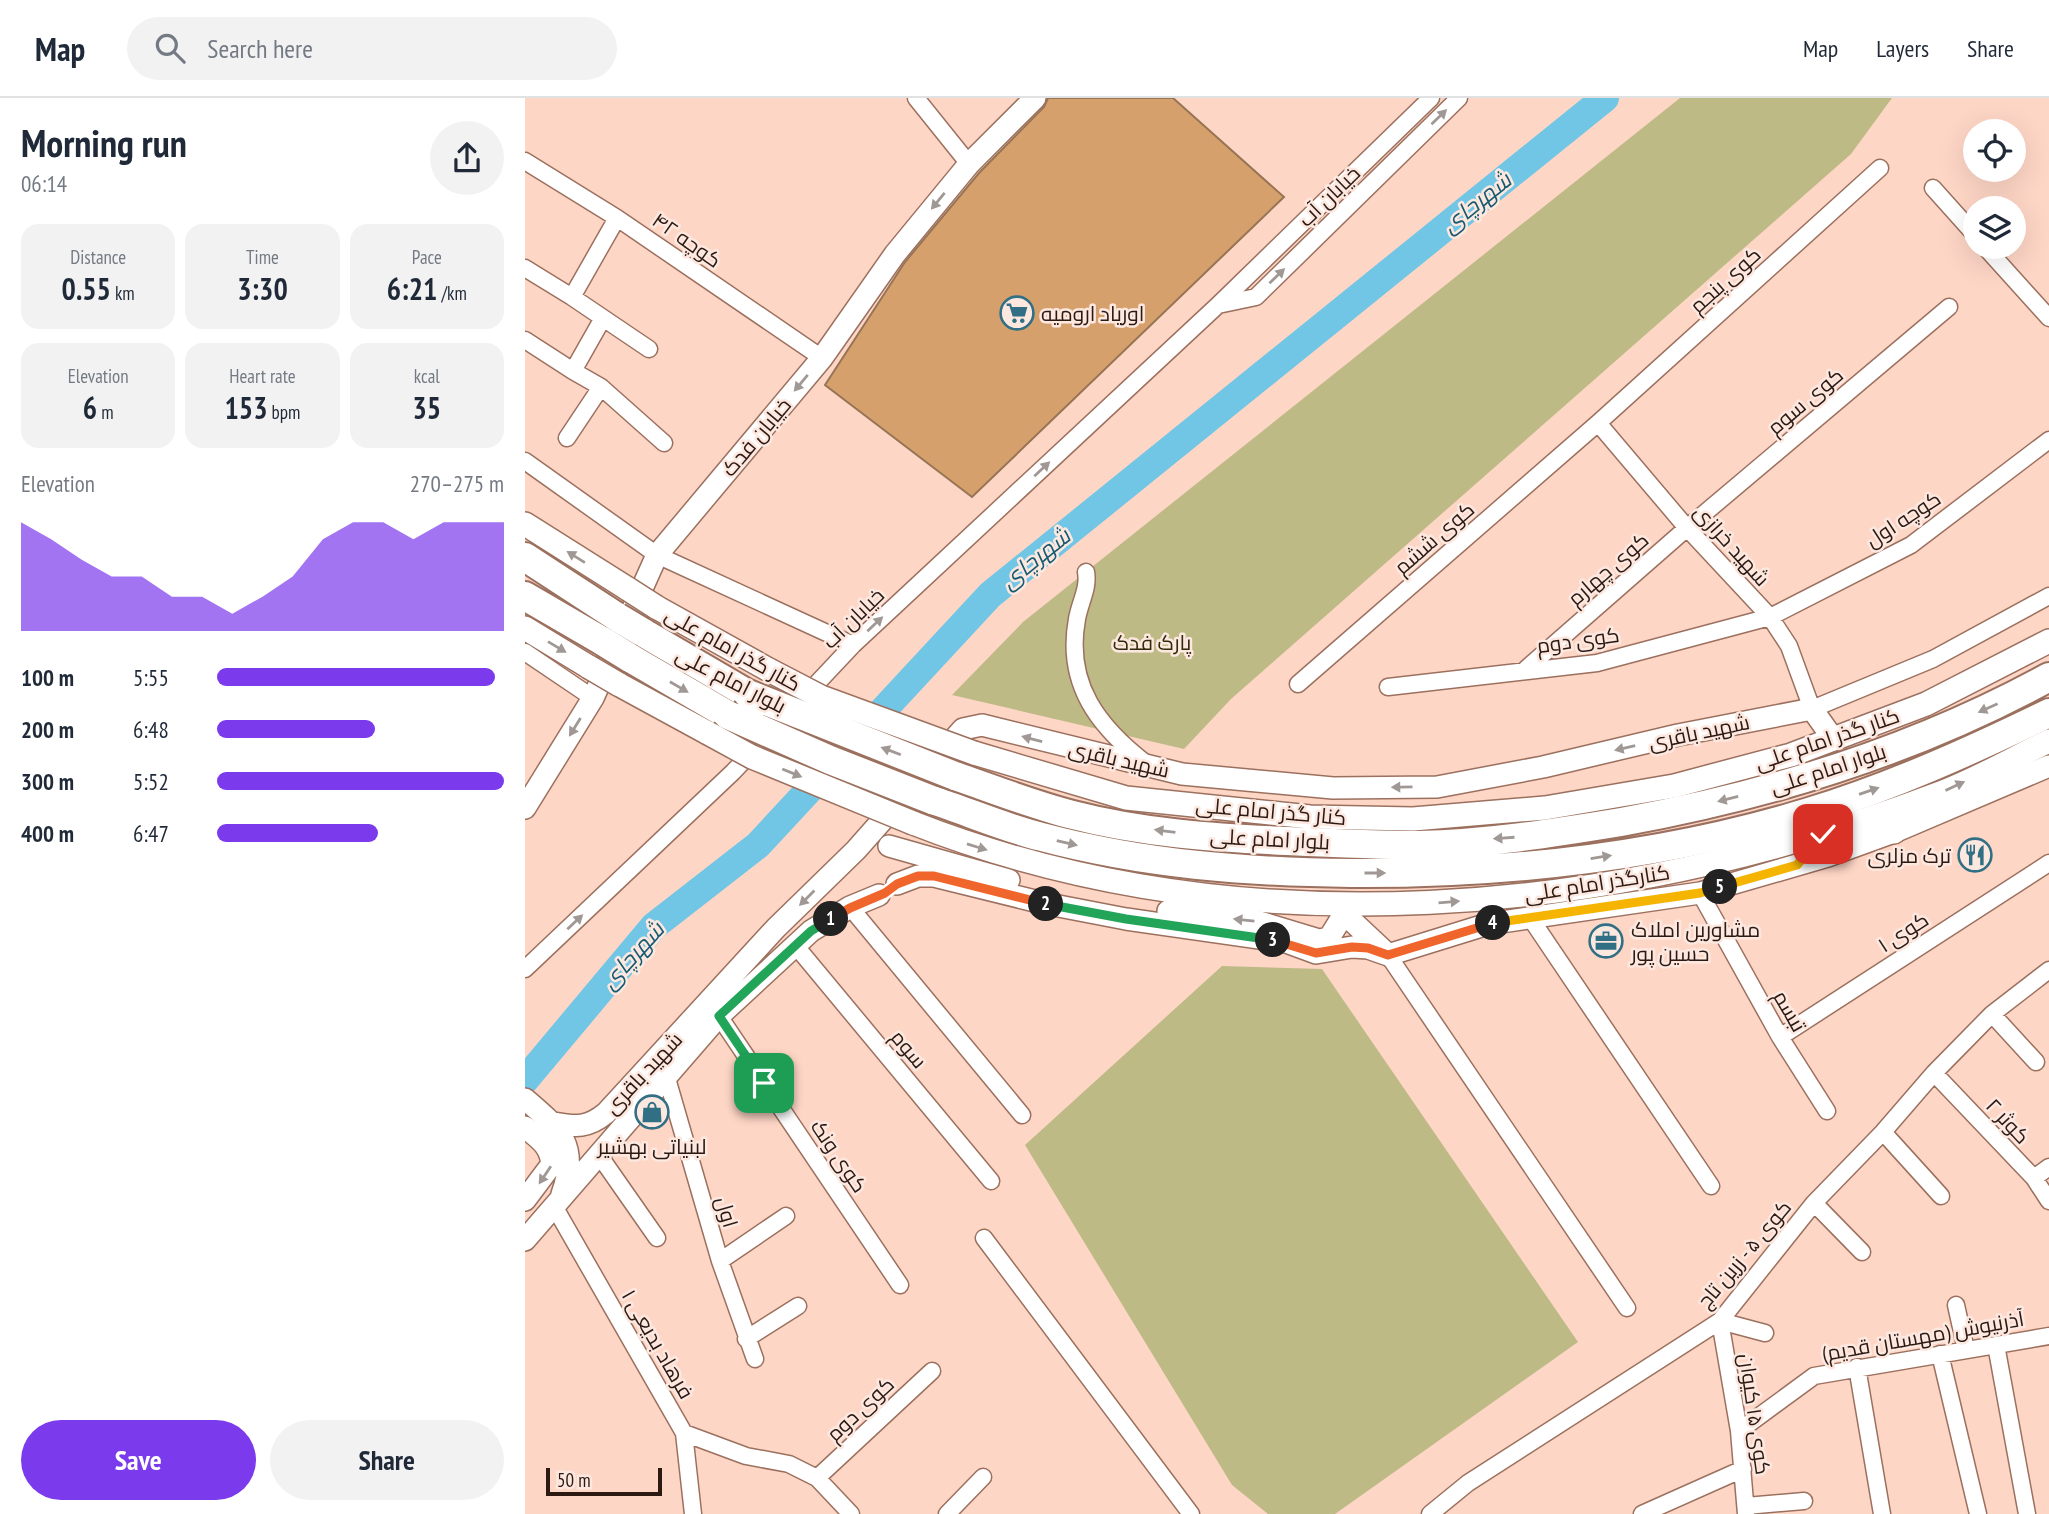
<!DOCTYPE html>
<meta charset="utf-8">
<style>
:root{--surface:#fff;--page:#f2f2f3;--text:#1f2937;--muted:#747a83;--line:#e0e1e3;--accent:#7c3aed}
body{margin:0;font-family:"PT Sans Narrow",Cairo,sans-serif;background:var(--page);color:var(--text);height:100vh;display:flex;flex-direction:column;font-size:26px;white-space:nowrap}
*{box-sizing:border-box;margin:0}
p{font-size:23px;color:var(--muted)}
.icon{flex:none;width:38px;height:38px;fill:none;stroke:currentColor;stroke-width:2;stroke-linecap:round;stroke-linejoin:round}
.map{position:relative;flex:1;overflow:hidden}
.drawer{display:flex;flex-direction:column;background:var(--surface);width:525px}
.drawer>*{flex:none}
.buttons{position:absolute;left:1438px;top:21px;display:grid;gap:14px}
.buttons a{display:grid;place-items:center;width:63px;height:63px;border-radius:50%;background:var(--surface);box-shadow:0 7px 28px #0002;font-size:35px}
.scale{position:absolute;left:21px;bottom:18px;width:116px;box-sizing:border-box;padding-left:7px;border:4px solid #2b1912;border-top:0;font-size:19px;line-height:24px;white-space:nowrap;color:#2b1912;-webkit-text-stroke:5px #fde8e0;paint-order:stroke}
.pin{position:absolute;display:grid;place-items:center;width:60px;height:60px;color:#fff;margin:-30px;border-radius:14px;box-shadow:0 4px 10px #0006}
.km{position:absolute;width:35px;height:35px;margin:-18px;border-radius:50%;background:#222;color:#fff;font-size:19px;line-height:35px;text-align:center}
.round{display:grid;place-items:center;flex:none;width:74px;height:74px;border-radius:37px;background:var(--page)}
.head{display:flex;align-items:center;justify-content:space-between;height:119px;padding:0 21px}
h1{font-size:38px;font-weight:700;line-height:52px}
.figures{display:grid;grid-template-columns:repeat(3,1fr);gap:10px;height:119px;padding:7px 21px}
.figures div{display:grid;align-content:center;border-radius:18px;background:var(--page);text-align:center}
.figures b{font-size:30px;font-weight:700}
.figures small{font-size:19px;font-weight:400}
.figures p{font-size:19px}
.chart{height:196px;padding:14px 21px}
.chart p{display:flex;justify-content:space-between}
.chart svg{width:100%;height:126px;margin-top:7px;fill:var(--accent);opacity:.7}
.primary-button{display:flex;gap:14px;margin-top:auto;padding:14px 21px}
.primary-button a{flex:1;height:80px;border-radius:42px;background:var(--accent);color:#fff;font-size:28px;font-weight:700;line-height:80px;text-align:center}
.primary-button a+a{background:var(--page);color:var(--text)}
ul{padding:0 21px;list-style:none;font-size:23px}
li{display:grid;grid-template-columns:112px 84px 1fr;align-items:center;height:52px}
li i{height:18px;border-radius:9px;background:var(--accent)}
header{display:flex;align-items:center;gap:42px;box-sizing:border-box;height:98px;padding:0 35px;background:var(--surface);border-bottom:2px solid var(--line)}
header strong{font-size:33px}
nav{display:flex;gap:38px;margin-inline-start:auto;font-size:24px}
.search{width:490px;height:63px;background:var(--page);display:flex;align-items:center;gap:18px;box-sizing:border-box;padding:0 24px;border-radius:38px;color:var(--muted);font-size:26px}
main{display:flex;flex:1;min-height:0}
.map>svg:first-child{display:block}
.green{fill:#beba85}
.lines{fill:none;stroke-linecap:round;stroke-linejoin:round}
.river{stroke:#71c6e5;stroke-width:28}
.building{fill:#d6a06d;stroke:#967454;stroke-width:2}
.minor-casing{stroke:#9c705e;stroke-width:19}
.tertiary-casing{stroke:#9c705e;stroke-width:24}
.secondary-casing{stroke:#9c705e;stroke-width:26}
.trunk-casing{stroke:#9c705e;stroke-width:32}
.minor{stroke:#fff;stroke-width:16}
.tertiary{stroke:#fff;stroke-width:21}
.secondary{stroke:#fff;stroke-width:23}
.trunk{stroke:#fff;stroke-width:28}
.secondary-bridge-casing{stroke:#9c705e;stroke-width:26;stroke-linecap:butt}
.trunk-bridge-casing{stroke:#9c705e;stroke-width:32;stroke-linecap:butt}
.secondary-bridge{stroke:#fff;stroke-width:23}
.trunk-bridge{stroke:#fff;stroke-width:28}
.oneway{fill:#a09894}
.split-1-casing{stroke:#fff;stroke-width:14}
.split-2-casing{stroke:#fff;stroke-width:14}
.split-3-casing{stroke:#fff;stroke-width:14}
.split-4-casing{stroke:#fff;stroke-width:14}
.split-5-casing{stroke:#fff;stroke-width:14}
.split-6-casing{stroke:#fff;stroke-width:14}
.split-1{stroke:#22a559;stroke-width:9}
.split-2{stroke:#f0652b;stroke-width:9}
.split-3{stroke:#22a559;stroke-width:9}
.split-4{stroke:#f0652b;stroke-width:9}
.split-5{stroke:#f5b400;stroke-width:9}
.split-6{stroke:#f5b400;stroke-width:9}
.labels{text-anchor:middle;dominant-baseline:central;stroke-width:5;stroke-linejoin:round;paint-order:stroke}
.street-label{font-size:21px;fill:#2b1912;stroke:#fde8e0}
.poi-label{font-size:21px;fill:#2b1912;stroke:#fde8e0;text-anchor:start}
.park-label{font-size:21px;fill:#2f2b0b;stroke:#fde8e0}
.water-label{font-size:23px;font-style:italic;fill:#165b71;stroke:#fde8e0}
</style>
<header>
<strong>Map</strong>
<div class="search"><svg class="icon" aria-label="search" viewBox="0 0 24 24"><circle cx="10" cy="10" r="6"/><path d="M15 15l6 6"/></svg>Search here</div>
<nav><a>Map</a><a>Layers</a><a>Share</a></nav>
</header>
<main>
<section class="drawer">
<div class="head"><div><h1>Morning run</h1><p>06:14</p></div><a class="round"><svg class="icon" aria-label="share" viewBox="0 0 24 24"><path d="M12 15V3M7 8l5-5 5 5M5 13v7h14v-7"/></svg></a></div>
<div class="figures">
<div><p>Distance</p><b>0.55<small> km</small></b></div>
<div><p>Time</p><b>3:30</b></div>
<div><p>Pace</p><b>6:21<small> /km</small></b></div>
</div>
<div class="figures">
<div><p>Elevation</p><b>6<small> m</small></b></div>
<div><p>Heart rate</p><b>153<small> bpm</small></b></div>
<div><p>kcal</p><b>35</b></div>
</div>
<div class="chart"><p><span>Elevation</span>270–275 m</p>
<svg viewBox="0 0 160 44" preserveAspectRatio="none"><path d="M0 44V6L10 12L20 19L30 25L40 25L50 32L60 32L70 38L80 32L90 25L100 12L110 6L120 6L130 12L140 6L150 6L160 6V44z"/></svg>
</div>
<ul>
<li><b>100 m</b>5:55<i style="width:97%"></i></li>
<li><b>200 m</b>6:48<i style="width:55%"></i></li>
<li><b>300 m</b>5:52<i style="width:100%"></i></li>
<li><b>400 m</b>6:47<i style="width:56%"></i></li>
</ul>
<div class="primary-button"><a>Save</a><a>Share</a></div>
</section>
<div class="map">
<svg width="1524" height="1416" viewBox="0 0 1524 1416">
<rect width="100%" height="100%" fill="#fed6c6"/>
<!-- green -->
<path class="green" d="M 1155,0 L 1367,0 L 1326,56 L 706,601 L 659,651 L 427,597 L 498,524 Z
M 697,868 L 797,871 L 1053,1244 L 810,1416 L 743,1416 L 707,1387 L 500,1047 Z"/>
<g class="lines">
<!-- river -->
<path class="river" d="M 0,982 L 129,828 L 233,747 L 465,497 L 1080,0"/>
</g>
<!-- building -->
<path class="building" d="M 523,0 L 648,0 L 759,99 L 447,399 L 300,287 L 380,164 L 454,75 L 519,9 Z"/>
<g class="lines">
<defs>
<path id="minor" d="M 391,0 L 444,66
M 0,63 L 92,120 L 297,260
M 1408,90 L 1451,138
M 1460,149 L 1524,220
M 0,170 L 47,199 L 92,120
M 47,199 L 124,251
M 693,207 L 731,199 L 934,0
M 0,242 L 48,273 L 78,220
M 76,289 L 139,345
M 1073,325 L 1162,430 L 1245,519 L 1264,548 L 1287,611 L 1408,561 L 1524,498
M 42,340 L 76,289 L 48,273
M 0,363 L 132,457 L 328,547
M 561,474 C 564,490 555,504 552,521 C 540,586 573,629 623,667
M 0,554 L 68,600
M 1001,571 L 1162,430 L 1424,209
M 773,586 L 1073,325 L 1355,70
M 863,589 L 1072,565 L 1245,519 L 1386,447 L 1524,342
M 280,598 L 328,547 L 693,207 L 906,0
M 1175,795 L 1255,939 L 1302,1013
M 325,809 L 497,1017
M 1004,818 L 1186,1088
M 270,847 L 466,1083
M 863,857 L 1102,1210
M 0,871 L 208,674 L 248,632
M 1467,916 L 1511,964
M 194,918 L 375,1187
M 1255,939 L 1524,765
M 1409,975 L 1509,1080 L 1524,1103
M 141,977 L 195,1163 L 230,1261
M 1358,1034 L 1416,1098
M 74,1057 L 132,1140
M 1509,1080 L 1524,1069
M 1289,1105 L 1337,1154
M 29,1108 L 159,1335 L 168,1416
M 459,1140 L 666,1416
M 195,1163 L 261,1118
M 1431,1207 L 1441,1252
M 221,1241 L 273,1208
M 1471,1247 L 1502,1416
M 1415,1256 L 1453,1416
M 1332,1269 L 1357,1416
M 1214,1333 L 1289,1278 L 1524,1238
M 159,1335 L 221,1358 L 264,1366 L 292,1380 L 326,1416
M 292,1380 L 407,1273
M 1221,1408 L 1279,1403
M 422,1416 L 458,1379
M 905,1416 L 943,1385 L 1195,1223 L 1289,1105 L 1358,1034 L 1409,975 L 1467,916 L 1524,872
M 1117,1416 L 1218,1371
M 1221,1416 L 1214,1333 L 1195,1223 L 1240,1235"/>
<path id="tertiary" d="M 0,710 L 68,600 L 132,457 L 297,260 L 370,156 L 444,66 L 510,0
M 364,748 L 484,782
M 372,786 L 393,778 L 409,778 L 518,805 L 601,821 L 761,844 L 791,855 L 827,849 L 843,850 L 863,857 L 963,826 L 1175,795 L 1303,758 L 1369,734 L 1524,668
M 811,808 L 859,853
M 643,813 L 731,823 L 794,842 L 804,840 L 819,816
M 0,1001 C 34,1030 55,1047 37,1096
M 29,1025 C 51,1029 63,1030 81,1015 L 251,830 L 331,752 L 438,631 L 457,627 L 657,676 L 808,690 L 912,689 L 1018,669 L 1153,637 L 1287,611 L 1309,642
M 0,1029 C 14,1041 25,1047 27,1066 L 0,1102
M 0,1142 L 194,918 L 286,833 L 325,809 L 354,797"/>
<path id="secondary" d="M 0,426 L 103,491
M 131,509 L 244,572
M 0,530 L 64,569
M 93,586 L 183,635
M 449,655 L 601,700 L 785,719 L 888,721 L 1020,710 L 1149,688 L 1266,657 L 1401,606 L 1524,543
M 388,725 C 717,854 1093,818 1418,694 C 1454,680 1489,660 1524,643
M 1326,731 L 1369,734"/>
<path id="trunk" d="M 0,459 L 92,519
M 0,498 L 79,544
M 117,534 L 223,596
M 105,560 L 203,617
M 430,678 C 468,691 508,707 548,717 C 617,735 691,740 762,743 C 805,745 849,747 893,747 C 961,746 1029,735 1096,724 C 1246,697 1389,653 1524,579
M 407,702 C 444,714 480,730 517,739 C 618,766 722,774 826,775 C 980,776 1136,759 1284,714 C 1366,689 1446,653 1524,615"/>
</defs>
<!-- minor casing -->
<use href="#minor" class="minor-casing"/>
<!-- tertiary casing -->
<use href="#tertiary" class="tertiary-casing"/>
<!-- secondary casing -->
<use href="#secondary" class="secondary-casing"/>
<!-- trunk casing -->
<use href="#trunk" class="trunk-casing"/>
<!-- minor -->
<use href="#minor" class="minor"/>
<!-- tertiary -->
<use href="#tertiary" class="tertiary"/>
<!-- secondary -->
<use href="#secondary" class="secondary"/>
<!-- trunk -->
<use href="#trunk" class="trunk"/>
<defs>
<path id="secondary-bridge" d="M 103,491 L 131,509
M 64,569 L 93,586
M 244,572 L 296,599 L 449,655
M 183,635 L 227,659 L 388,725"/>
<path id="trunk-bridge" d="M 92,519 L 117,534
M 79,544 L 105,560
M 223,596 L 430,678
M 203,617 L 305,662 L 407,702"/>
</defs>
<!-- secondary-bridge casing -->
<use href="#secondary-bridge" class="secondary-bridge-casing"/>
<!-- trunk-bridge casing -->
<use href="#trunk-bridge" class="trunk-bridge-casing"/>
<!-- secondary-bridge -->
<use href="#secondary-bridge" class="secondary-bridge"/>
<!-- trunk-bridge -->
<use href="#trunk-bridge" class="trunk-bridge"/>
</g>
<!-- one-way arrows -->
<defs><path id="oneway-solid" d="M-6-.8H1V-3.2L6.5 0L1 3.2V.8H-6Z" transform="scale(1.75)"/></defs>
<g class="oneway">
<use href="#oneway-solid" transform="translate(914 19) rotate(-44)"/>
<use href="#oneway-solid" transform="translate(413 103) rotate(129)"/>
<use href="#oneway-solid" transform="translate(752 178) rotate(-44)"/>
<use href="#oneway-solid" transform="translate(276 285) rotate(130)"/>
<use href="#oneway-solid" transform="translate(517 371) rotate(-43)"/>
<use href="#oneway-solid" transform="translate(51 459) rotate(-148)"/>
<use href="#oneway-solid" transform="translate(350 526) rotate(-43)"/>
<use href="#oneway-solid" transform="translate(32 549) rotate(31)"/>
<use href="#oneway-solid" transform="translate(154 589) rotate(30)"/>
<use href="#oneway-solid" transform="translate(1463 610) rotate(156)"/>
<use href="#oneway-solid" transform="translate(50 629) rotate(122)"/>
<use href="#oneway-solid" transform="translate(507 641) rotate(-165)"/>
<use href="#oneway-solid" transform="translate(1100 650) rotate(167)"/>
<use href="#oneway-solid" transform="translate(366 653) rotate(-159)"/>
<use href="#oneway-solid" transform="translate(267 675) rotate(22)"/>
<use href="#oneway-solid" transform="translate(1430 688) rotate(-25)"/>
<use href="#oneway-solid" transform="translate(877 689) rotate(179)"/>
<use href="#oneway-solid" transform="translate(1344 693) rotate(-19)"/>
<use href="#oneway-solid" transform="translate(1203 701) rotate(166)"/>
<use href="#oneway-solid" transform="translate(640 733) rotate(-173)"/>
<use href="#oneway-solid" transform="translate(979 740) rotate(176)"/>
<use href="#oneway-solid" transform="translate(542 745) rotate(13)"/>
<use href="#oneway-solid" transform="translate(452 749) rotate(17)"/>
<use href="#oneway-solid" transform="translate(1076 759) rotate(-9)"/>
<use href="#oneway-solid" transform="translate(850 775)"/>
<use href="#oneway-solid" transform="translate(282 800) rotate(135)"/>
<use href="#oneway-solid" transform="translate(924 804) rotate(-5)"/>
<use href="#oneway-solid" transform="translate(719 822) rotate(-174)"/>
<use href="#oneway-solid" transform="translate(50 824) rotate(-43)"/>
<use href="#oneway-solid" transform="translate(20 1077) rotate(124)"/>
</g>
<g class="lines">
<defs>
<path id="split-1" d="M 239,985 L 194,918 L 286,833 L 306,821"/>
<path id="split-2" d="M 306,821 L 325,810 L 360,795 L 372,786 L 393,778 L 409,778 L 521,806"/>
<path id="split-3" d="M 521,806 L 601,821 L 748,842"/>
<path id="split-4" d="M 748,842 L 791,855 L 827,849 L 843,850 L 863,857 L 968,825"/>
<path id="split-5" d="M 968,825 L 1175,795 L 1195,789"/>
<path id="split-6" d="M 1195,789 L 1272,767 L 1298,736"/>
</defs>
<!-- split-1 casing -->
<use href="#split-1" class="split-1-casing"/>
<!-- split-2 casing -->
<use href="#split-2" class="split-2-casing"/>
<!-- split-3 casing -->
<use href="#split-3" class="split-3-casing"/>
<!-- split-4 casing -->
<use href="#split-4" class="split-4-casing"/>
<!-- split-5 casing -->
<use href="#split-5" class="split-5-casing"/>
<!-- split-6 casing -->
<use href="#split-6" class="split-6-casing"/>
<!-- split-1 -->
<use href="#split-1" class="split-1"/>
<!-- split-2 -->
<use href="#split-2" class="split-2"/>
<!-- split-3 -->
<use href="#split-3" class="split-3"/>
<!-- split-4 -->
<use href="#split-4" class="split-4"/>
<!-- split-5 -->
<use href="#split-5" class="split-5"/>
<!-- split-6 -->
<use href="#split-6" class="split-6"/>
</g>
<!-- icons -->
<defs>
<symbol id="supermarket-ring" viewBox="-11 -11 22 22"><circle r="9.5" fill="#fde8e0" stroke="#316f85" stroke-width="1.5"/><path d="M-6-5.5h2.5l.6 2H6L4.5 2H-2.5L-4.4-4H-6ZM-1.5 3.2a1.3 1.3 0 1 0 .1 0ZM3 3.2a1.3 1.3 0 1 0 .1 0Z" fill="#316f85"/></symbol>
<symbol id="restaurant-ring" viewBox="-11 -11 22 22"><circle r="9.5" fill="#fde8e0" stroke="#316f85" stroke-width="1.5"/><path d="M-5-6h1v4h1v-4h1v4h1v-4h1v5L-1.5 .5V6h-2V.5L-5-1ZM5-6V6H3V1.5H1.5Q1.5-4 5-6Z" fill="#316f85"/></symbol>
<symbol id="office-ring" viewBox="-11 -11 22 22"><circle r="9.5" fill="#fde8e0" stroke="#316f85" stroke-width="1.5"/><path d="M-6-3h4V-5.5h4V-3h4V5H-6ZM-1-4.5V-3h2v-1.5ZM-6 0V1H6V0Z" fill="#316f85"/></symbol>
<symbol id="shop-ring" viewBox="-11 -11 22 22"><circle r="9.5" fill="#fde8e0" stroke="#316f85" stroke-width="1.5"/><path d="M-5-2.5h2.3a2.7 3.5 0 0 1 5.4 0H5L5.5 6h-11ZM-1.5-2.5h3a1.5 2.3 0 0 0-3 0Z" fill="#316f85"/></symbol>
</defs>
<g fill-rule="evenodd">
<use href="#supermarket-ring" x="473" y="196" width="38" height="38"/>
<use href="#restaurant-ring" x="1431" y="738" width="38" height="38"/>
<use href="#office-ring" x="1062" y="824" width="38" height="38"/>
<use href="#shop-ring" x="108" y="995" width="38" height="38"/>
</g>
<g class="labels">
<!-- street labels -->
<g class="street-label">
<text transform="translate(804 98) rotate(-44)">خیابان آب</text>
<text transform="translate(162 142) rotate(35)">کوچه ۴۲</text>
<text transform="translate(1200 182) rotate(-42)">کوی پنجم</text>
<text transform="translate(1280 303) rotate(-40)">کوی سوم</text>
<text transform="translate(231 339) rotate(-50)">خیابان فدک</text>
<text transform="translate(1378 421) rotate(-33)">کوچه اول</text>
<text transform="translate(909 440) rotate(-41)">کوی ششم</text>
<text transform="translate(1207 447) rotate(48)">شهید خرازی</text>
<text transform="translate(1083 471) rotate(-41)">کوی چهارم</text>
<text transform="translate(328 520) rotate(-44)">خیابان آب</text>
<text transform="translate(1053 542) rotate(-8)">کوی دوم</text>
<text transform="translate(208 551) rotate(29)">کنار گذر امام علی</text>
<text transform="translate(206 582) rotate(27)">بلوار امام علی</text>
<text transform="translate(1174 634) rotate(-12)">شهید باقری</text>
<text transform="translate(1302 641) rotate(-19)">کنار گذر امام علی</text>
<text transform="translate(594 661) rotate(13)">شهید باقری</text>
<text transform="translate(1303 671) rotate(-18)">بلوار امام علی</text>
<text transform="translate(746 713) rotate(5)">کنار گذر امام علی</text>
<text transform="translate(745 741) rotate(3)">بلوار امام علی</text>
<text transform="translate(1072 785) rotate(-9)">کنارگذر امام علی</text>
<text transform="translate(1378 834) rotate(-33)">کوی ۱</text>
<text transform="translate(1265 913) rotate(60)">تبسم</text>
<text transform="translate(384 951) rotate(50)">سوم</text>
<text transform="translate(118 975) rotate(-47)">شهید باقری</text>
<text transform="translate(1483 1023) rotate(47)">کوثر ۲</text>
<text transform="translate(314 1058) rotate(56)">کوی ونک</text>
<text transform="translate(202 1114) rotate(74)">اول</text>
<text transform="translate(1219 1156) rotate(-50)">کوی ۵ - زرین تاج</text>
<text transform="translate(1398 1238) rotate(-10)">آذرنیوش (مهستان قدیم)</text>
<text transform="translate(133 1246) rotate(60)">فرهاد بدیعی ۱</text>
<text transform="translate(335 1311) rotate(-43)">کوی دوم</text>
<text transform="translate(1230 1316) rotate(82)">کوی ۱۵ کیوان</text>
</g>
<!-- poi labels -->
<g class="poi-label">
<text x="516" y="215">اوریاد ارومیه</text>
<text x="1426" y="757" text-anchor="end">ترک مزلری</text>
<text x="1106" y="831">مشاورین املاک<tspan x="1106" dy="24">حسین پور</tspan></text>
<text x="127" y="1048" text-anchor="middle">لبنیاتی بهشیر</text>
</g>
<!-- park labels -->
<g class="park-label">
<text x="627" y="544">پارک فدک</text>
</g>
<!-- water labels -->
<g class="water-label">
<text transform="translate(951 104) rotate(-39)">شهرچای</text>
<text transform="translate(510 460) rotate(-39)">شهرچای</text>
<text transform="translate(107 857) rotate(-48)">شهرچای</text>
</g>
</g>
</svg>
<div class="buttons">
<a><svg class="icon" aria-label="locate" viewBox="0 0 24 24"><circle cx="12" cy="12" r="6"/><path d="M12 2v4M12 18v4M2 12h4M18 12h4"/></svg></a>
<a><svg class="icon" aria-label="layers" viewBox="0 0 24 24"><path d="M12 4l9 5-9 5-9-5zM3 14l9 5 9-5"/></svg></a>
</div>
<div class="scale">50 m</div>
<div class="pin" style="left:239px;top:985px;background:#1e9e55"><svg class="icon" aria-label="arrive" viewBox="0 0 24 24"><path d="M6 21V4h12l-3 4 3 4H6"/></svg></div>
<div class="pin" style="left:1298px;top:736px;background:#d93025"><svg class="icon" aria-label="check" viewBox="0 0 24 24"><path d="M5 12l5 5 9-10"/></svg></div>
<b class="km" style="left:306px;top:821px">1</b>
<b class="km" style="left:521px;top:806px">2</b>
<b class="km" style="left:748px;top:842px">3</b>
<b class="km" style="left:968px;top:825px">4</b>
<b class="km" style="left:1195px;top:789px">5</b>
</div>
</main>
